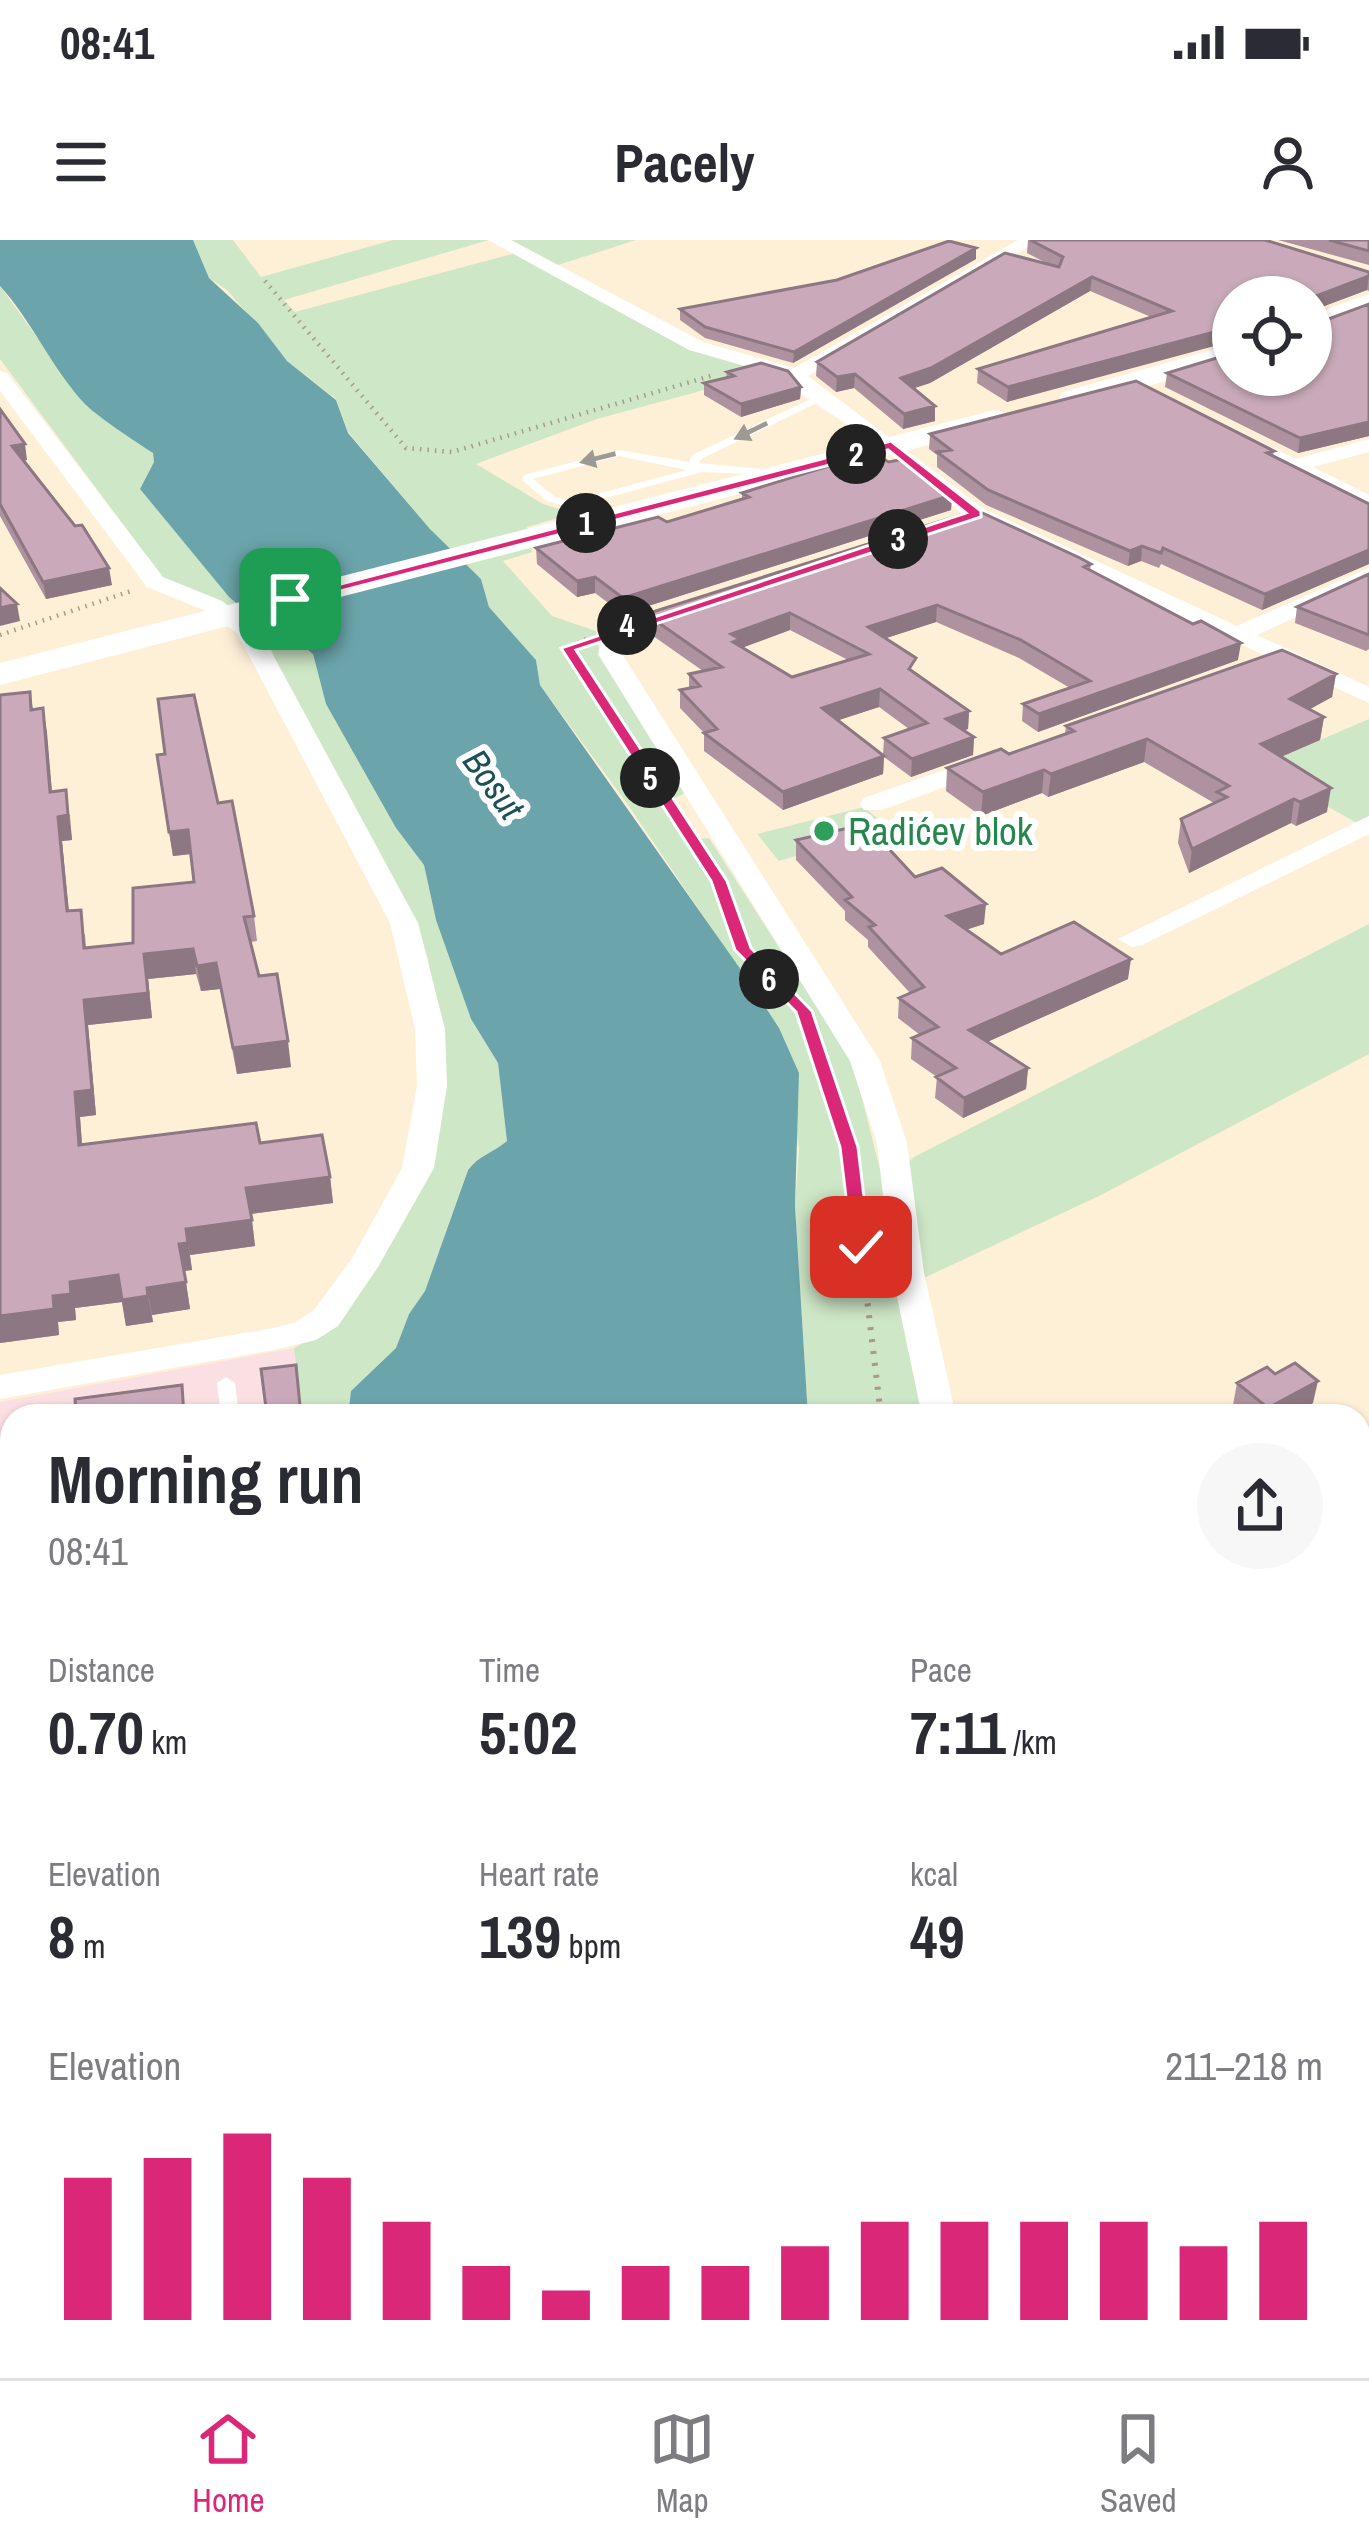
<!DOCTYPE html>
<meta charset="utf-8">
<style>
:root{--surface:#fff;--page:#f7f7f7;--text:#2b2b33;--muted:#7c7c81;--line:#e1e1e2;--accent:#db2777}
body{margin:0;font-family:"Archivo Narrow",sans-serif;background:var(--page);color:var(--text);height:100vh;display:flex;flex-direction:column;font-size:45px;white-space:nowrap}
*{box-sizing:border-box;margin:0}
p{font-size:39px;color:var(--muted)}
.icon{flex:none;width:66px;height:66px;fill:none;stroke:currentColor;stroke-width:2;stroke-linecap:round;stroke-linejoin:round}
.map{position:relative;flex:1;overflow:hidden}
.side{position:absolute;left:0px;top:1164px;width:1371px;height:975px;display:flex;flex-direction:column;background:var(--surface);border-radius:36px 36px 0 0;box-shadow:0 3px 9px #0004}
.side>*{flex:none}
.fabs{position:absolute;left:1212px;top:36px;display:grid;gap:24px}
.fabs a{display:grid;place-items:center;width:120px;height:120px;border-radius:50%;background:var(--surface);box-shadow:0 3px 9px #0004;font-size:60px}
.pin{position:absolute;display:grid;place-items:center;width:102px;height:102px;color:#fff;margin:-51px;border-radius:24px;box-shadow:0 6px 18px #0006}
.km{position:absolute;width:60px;height:60px;margin:-30px;border-radius:50%;background:#222;color:#fff;font-size:33px;line-height:60px;text-align:center}
.round{display:grid;place-items:center;flex:none;width:126px;height:126px;border-radius:63px;background:var(--page)}
.head{display:flex;align-items:center;justify-content:space-between;height:204px;padding:0 48px}
h1{font-size:66px;font-weight:700;line-height:90px}
.stats{display:grid;grid-template-columns:repeat(3,1fr);gap:18px;height:204px;padding:12px 48px}
.stats div{display:grid;align-content:center}
.stats b{font-size:60px;font-weight:700}
.stats small{font-size:33px;font-weight:400}
.stats p{font-size:33px}
.chart{height:336px;padding:24px 48px}
.chart p{display:flex;justify-content:space-between}
.chart svg{width:100%;height:216px;margin-top:12px;stroke:var(--accent);stroke-width:6}
.status{display:flex;justify-content:space-between;align-items:center;height:84px;padding:0 60px;background:var(--surface);direction:ltr}
.status svg{height:33px;fill:currentColor}
header{display:flex;justify-content:space-between;align-items:center;height:156px;padding:0 48px;background:var(--surface);font-size:54px;font-weight:700}
.tab-bar{display:flex;justify-content:space-around;align-items:center;height:168px;border-top:3px solid var(--line);background:var(--surface);font-size:33px;color:var(--muted)}
.tab-bar a{display:grid;justify-items:center;gap:6px}
.tab-bar .current{color:var(--accent)}
.map>svg:first-child{display:block}
.commercial{fill:#fbe0e3}
.green{fill:#cee7c6}
.water{fill:#6ba5ab}
.lines{fill:none;stroke-linecap:round;stroke-linejoin:round}
.path-far2{stroke:#a69b88;stroke-width:4.5;stroke-dasharray:1.5 6;stroke-linecap:butt}
.path-far1{stroke:#a69b88;stroke-width:6;stroke-dasharray:3 9;stroke-linecap:butt}
.path{stroke:#a69b88;stroke-width:8;stroke-dasharray:4.5 12;stroke-linecap:butt}
.service{fill:#fff;fill-rule:evenodd}
.minor{fill:#fff;fill-rule:evenodd}
.secondary{fill:#fff;fill-rule:evenodd}
.wall{fill:#ae92a0;fill-rule:evenodd}
.shaded-wall{fill:#8d7782}
.building{fill:#caaaba;stroke:#8d7782;stroke-width:3;fill-rule:evenodd}
.oneway{fill:#9d9a94}
.route{fill:#db2777;stroke:#fff;stroke-width:3}
.leisure-dot{fill:#2e9e5b;stroke:#fff;stroke-width:4.5}
.labels{text-anchor:middle;dominant-baseline:central;stroke-width:12;stroke-linejoin:round;paint-order:stroke}
.far-water-label{font-size:36px;font-style:italic;fill:#1c5055;stroke:#fff}
.leisure-label{font-size:39px;fill:#27864d;stroke:#fff;text-anchor:start}
</style>
<div class="status"><b>08:41</b><svg viewBox="0 0 49 12"><path d="M0 12V9h3v3zM5 12V6h3v6zM10 12V3h3v9zM15 12V0h3v12zM26 1h20v11H26zM47 4h2v5h-2z"/></svg></div>
<header><svg class="icon" aria-label="menu" viewBox="0 0 24 24"><path d="M4 6h16M4 12h16M4 18h16"/></svg>Pacely<svg class="icon" aria-label="person" viewBox="0 0 24 24"><circle cx="12" cy="8" r="4"/><path d="M4 21q1-7 8-7t8 7"/></svg></header>
<div class="map">
<svg width="1369" height="2138" viewBox="0 0 1369 2138">
<rect width="100%" height="100%" fill="#fef0d7"/>
<!-- commercial -->
<path class="commercial" d="M 294,1108 L 302,1176 L 12,1176 L 12,2127 L 357,2127 L 294,2138 L 0,2138 L 0,1162 Z"/>
<!-- green -->
<path class="green" d="M 193,0 L 233,0 L 261,37 L 393,0 L 489,0 L 284,60 L 295,72 L 516,13 L 654,88 L 774,131 L 597,179 L 476,224 L 543,264 L 566,271 L 558,278 L 527,287 L 532,312 L 503,321 L 552,376 L 596,391 L 600,415 L 685,553 L 670,561 L 693,600 L 709,598 L 853,823 L 881,933 L 924,1176 L 808,1176 L 795,966 L 799,909 L 779,788 L 626,562 L 540,445 L 536,420 L 489,367 L 481,339 L 430,289 L 348,192 L 336,159 L 287,121 L 227,50 L 209,38 Z
M 502,0 L 636,0 L 555,26 Z
M 0,46 L 87,167 L 153,213 L 154,222 L 140,249 L 229,357 L 261,384 L 294,399 L 313,414 L 326,464 L 396,588 L 424,625 L 436,680 L 471,779 L 498,823 L 507,901 C 493,913 479,915 468,929 L 425,1051 L 409,1074 L 396,1108 L 351,1151 L 348,1176 L 302,1176 L 294,1108 L 329,1089 L 376,1026 L 440,797 L 428,719 L 415,679 L 276,426 L 270,403 L 254,387 L 166,342 L 0,119 Z
M 1369,479 L 1369,577 L 1357,583 L 1257,527 Z
M 864,567 L 889,588 L 779,621 L 757,594 Z
M 1369,684 L 1369,814 L 1101,955 L 924,1038 L 903,927 L 914,917 Z
M 943,2127 L 1118,2127 L 1120,2138 L 943,2138 Z"/>
<!-- water -->
<path class="water" d="M 0,0 L 193,0 L 209,38 L 258,83 L 287,121 L 336,160 L 348,193 L 430,289 L 481,339 L 489,367 L 536,420 L 540,445 L 746,737 L 779,788 L 799,833 L 795,966 L 808,1176 L 348,1176 L 351,1151 L 396,1108 L 409,1074 L 425,1051 L 468,930 C 479,915 493,913 507,901 L 498,823 L 471,779 L 436,680 L 424,625 L 396,588 L 326,464 L 313,414 L 294,399 L 261,384 L 229,357 L 140,249 L 154,222 L 153,213 C 136,202 95,175 84,163 C 51,127 32,81 0,46 Z
M 431,2127 L 943,2127 L 943,2138 L 431,2138 Z"/>
<g class="lines">
<!-- path-far2 -->
<path class="path-far2" d="M 265,41 L 406,208 L 452,212 L 714,135
M 0,395 L 134,350
M 586,399 L 568,408 L 708,627
M 721,648 L 744,710 L 789,756
M 814,797 L 821,820"/>
<!-- path-far1 -->
<path class="path-far1" d="M 820,817 L 849,907 L 881,1176"/>
<!-- path -->
<path class="path" d="M 1060,2127 L 1063,2138"/>
<!-- service -->
<path class="service" d="M 819,155 L 824,158 L 823,160 L 701,219 L 699,223 L 771,230 L 775,231 L 775,235 L 702,232 L 598,260 L 589,265 L 581,279 L 577,280 L 571,277 L 576,270 L 547,261 L 522,240 L 524,235 L 619,210 L 689,222 L 692,215 ZM 619,216 L 687,230 L 590,256 L 579,264 L 555,257 L 533,239 Z
M 226,1137 L 235,1143 L 239,1176 L 221,1176 L 217,1143 Z
M 12,1459 L 12,1473 L 0,1474 L 0,1460 Z
M 12,1623 L 12,1639 L 0,1640 L 0,1624 Z"/>
<!-- minor -->
<path class="minor" d="M 488,0 L 511,0 L 703,102 L 794,128 L 1018,0 L 1040,0 L 808,136 L 984,269 L 1237,386 L 1369,328 L 1369,344 L 1257,395 L 1369,447 L 1369,463 L 968,279 L 884,209 L 801,154 L 790,139 L 689,110 Z
M 0,131 L 7,133 L 163,337 L 222,361 L 259,389 L 418,683 L 445,789 L 447,846 L 434,928 L 378,1027 L 338,1086 L 316,1100 L 273,1110 L 0,1159 L 0,1135 L 273,1088 L 294,1083 L 314,1070 L 353,1017 L 402,928 L 417,846 L 415,789 L 390,683 L 237,393 L 206,371 L 147,347 L 0,151 Z
M 1237,191 L 1296,219 L 1369,199 L 1369,212 L 1313,227 L 1369,255 L 1369,271 L 1230,201 L 1230,193 Z
M 688,359 L 696,361 L 696,371 L 624,398 L 622,414 L 880,821 L 907,903 L 924,1033 L 956,1176 L 922,1176 L 892,1033 L 877,903 L 850,821 L 598,414 L 605,389 Z
M 987,515 L 996,518 L 1000,523 L 996,528 L 882,570 L 864,570 L 860,564 L 864,558 Z
M 1369,576 L 1369,594 L 1142,705 L 1132,707 L 1118,699 Z
M 1107,2127 L 1155,2127 L 1157,2138 L 1109,2138 Z"/>
<!-- secondary -->
<path class="secondary" d="M 1369,54 L 1369,72 L 1311,94 L 1311,75 Z
M 1233,104 L 1233,122 L 1074,167 L 1059,158 L 1063,152 Z
M 995,170 L 1006,173 L 1010,179 L 1006,185 L 0,445 L 0,423 Z"/>
</g>
<!-- wall -->
<path class="wall" d="M 1028,0 L 1369,32 L 1369,51 L 1367,50 L 1311,71 L 1311,57 L 1007,162 L 977,143 L 978,129 L 1151,77 L 1090,51 L 930,143 L 913,148 L 935,181 L 903,189 L 854,148 L 836,152 L 816,136 L 817,122 L 1048,24 L 1027,13 Z
M 1278,0 L 1369,0 L 1369,25 Z
M 976,8 L 976,19 L 793,123 L 705,98 L 680,80 L 680,69 L 837,40 Z
M 1369,64 L 1369,196 L 1298,213 L 1165,147 L 1167,133 L 1233,113 Z
M 727,132 L 801,147 L 800,159 L 741,177 L 704,155 L 704,143 L 726,138 Z
M 0,169 L 27,220 L 23,221 L 112,345 L 46,359 L 0,276 Z
M 930,194 L 1274,211 L 1273,216 L 1369,264 L 1369,324 L 1262,370 L 1161,324 L 1159,328 L 1141,321 L 1128,326 L 986,265 L 937,227 L 937,215 L 929,209 Z
M 742,253 L 952,255 L 951,270 L 623,374 L 595,353 L 577,357 L 537,324 L 536,308 L 667,282 L 742,260 Z
M 1091,324 L 1090,330 L 1238,420 L 1038,492 L 1022,481 L 1023,464 L 1070,448 L 1019,418 L 936,382 L 886,398 L 915,433 L 969,471 L 968,489 L 964,490 L 974,497 L 973,515 L 911,537 L 884,517 L 883,534 L 783,570 L 704,511 L 704,493 L 680,468 L 680,450 L 689,448 L 689,434 L 703,431 L 646,391 L 646,374 ZM 790,390 L 848,420 L 792,437 L 743,407 ZM 879,467 L 909,489 L 884,498 L 883,515 L 838,480 Z
M 1369,334 L 1369,409 L 1366,411 L 1295,383 L 1297,367 Z
M 1336,434 L 1332,457 L 1309,469 L 1324,477 L 1320,500 L 1281,517 L 1327,572 L 1296,586 L 1291,583 L 1189,633 L 1178,603 L 1181,579 L 1214,563 L 1144,522 L 1048,557 L 1042,553 L 981,576 L 946,551 L 947,528 L 1009,514 L 1065,494 L 1066,486 Z
M 30,452 L 33,469 L 43,468 L 52,552 L 70,575 L 72,600 L 62,601 L 69,671 L 85,695 L 86,708 L 133,703 L 194,642 L 191,614 L 173,616 L 157,515 L 218,563 L 254,676 L 257,701 L 250,702 L 259,736 L 291,827 L 237,834 L 220,749 L 201,751 L 196,734 L 148,739 L 152,778 L 88,785 L 96,875 L 80,877 L 82,905 L 260,903 L 330,937 L 333,963 L 251,974 L 255,1006 L 190,1015 L 192,1030 L 184,1031 L 190,1069 L 152,1075 L 153,1082 L 126,1086 L 122,1062 L 75,1068 L 76,1080 L 58,1082 L 59,1095 L 0,1103 Z
M 796,600 L 915,637 L 984,684 L 966,690 L 1001,714 L 1128,739 L 987,802 L 1028,828 L 1026,849 L 963,878 L 935,858 L 937,837 L 911,819 L 912,798 L 920,795 L 898,778 L 899,758 L 910,753 L 868,707 L 868,700 L 845,680 L 845,671 L 796,620 Z
M 1237,1143 L 1313,1163 L 1290,1176 L 1246,1176 L 1233,1165 Z"/>
<!-- shaded-wall -->
<path class="shaded-wall" d="M 976,8 L 976,19 L 793,123 L 794,112 Z
M 1369,36 L 1367,50 L 1311,71 L 1311,58 Z
M 1092,37 L 1090,51 L 930,143 L 900,153 L 901,138 Z
M 1233,87 L 1233,101 L 1007,162 L 1008,147 Z
M 855,134 L 854,148 L 836,152 L 837,137 Z
M 801,147 L 800,159 L 741,177 L 741,164 Z
M 935,166 L 935,181 L 903,189 L 904,174 Z
M 1369,182 L 1369,196 L 1298,213 L 1300,198 Z
M 25,204 L 27,220 L 14,222 L 12,206 Z
M 952,255 L 951,270 L 623,374 L 623,358 Z
M 1142,306 L 1141,321 L 1128,326 L 1130,311 Z
M 1369,310 L 1369,324 L 1262,370 L 1265,354 Z
M 109,328 L 112,345 L 46,359 L 43,342 Z
M 595,337 L 595,353 L 577,357 L 577,341 Z
M 17,364 L 20,381 L 0,386 L 0,368 Z
M 937,365 L 936,382 L 868,404 L 868,387 Z
M 790,373 L 790,390 L 739,409 L 739,417 L 731,394 Z
M 1241,403 L 1238,420 L 1038,492 L 1039,474 Z
M 1336,434 L 1332,457 L 1287,482 L 1290,459 Z
M 880,449 L 879,467 L 821,486 L 822,468 Z
M 43,468 L 47,492 L 54,576 L 50,552 Z
M 969,471 L 968,489 L 945,497 L 946,479 Z
M 1324,477 L 1320,500 L 1257,527 L 1261,504 Z
M 974,497 L 973,515 L 911,537 L 912,519 Z
M 1147,499 L 1144,522 L 1048,557 L 1051,534 Z
M 884,516 L 883,534 L 783,570 L 783,552 Z
M 1044,530 L 1042,553 L 981,576 L 983,552 Z
M 1331,548 L 1327,572 L 1296,586 L 1300,562 Z
M 66,550 L 72,600 L 62,601 L 71,696 L 67,671 L 58,577 Z
M 1294,559 L 1291,583 L 1189,633 L 1192,609 Z
M 188,590 L 191,614 L 173,616 L 169,592 Z
M 986,664 L 984,684 L 945,696 L 947,676 Z
M 193,709 L 196,734 L 148,739 L 152,778 L 88,785 L 96,875 L 80,877 L 84,931 L 79,905 L 75,852 L 84,760 L 144,714 Z
M 1131,719 L 1128,739 L 967,811 L 969,790 Z
M 216,723 L 220,749 L 201,751 L 197,726 Z
M 288,801 L 291,827 L 237,834 L 233,808 Z
M 1028,828 L 1026,849 L 963,878 L 964,858 Z
M 330,937 L 333,963 L 250,974 L 246,948 Z
M 252,980 L 255,1006 L 190,1015 L 186,989 Z
M 188,1003 L 192,1030 L 183,1031 L 179,1004 Z
M 118,1035 L 148,1056 L 153,1082 L 126,1086 L 122,1062 L 75,1068 L 76,1080 L 58,1082 L 59,1095 L 0,1103 L 0,1076 L 53,1056 L 70,1042 Z
M 186,1042 L 190,1069 L 152,1075 L 147,1048 Z
M 1318,1141 L 1313,1163 L 1290,1176 L 1266,1176 L 1268,1168 Z"/>
<!-- building -->
<path class="building" d="M 1030,0 L 1265,0 L 1369,32 L 1369,36 L 1311,58 L 1233,57 L 1233,87 L 1008,147 L 978,129 L 1172,71 L 1092,37 L 931,128 L 901,138 L 935,166 L 904,174 L 855,134 L 837,137 L 817,122 L 1005,13 L 1059,27 L 1063,17 Z
M 1329,0 L 1369,0 L 1369,11 Z
M 949,1 L 976,8 L 794,112 L 705,87 L 680,69 L 837,40 Z
M 1369,64 L 1369,182 L 1300,198 L 1167,133 L 1233,113 L 1233,135 L 1311,135 L 1311,81 L 1315,84 Z
M 761,123 L 788,131 L 801,147 L 741,164 L 704,143 L 734,136 L 727,132 Z
M 1136,141 L 1274,211 L 1267,213 L 1369,264 L 1369,310 L 1265,354 L 1163,308 L 1161,313 L 1142,306 L 1130,311 L 988,250 L 937,212 L 951,210 L 930,194 Z
M 0,169 L 25,204 L 12,206 L 75,286 L 82,285 L 109,328 L 43,342 L 0,264 Z
M 871,213 L 889,222 L 908,218 L 952,255 L 623,358 L 595,337 L 577,341 L 536,308 L 658,277 L 667,282 L 749,257 L 742,253 Z
M 976,270 L 1080,318 L 1091,324 L 1084,327 L 1193,384 L 1201,381 L 1241,403 L 1039,474 L 1023,464 L 1090,441 L 1021,400 L 937,365 L 868,387 L 916,418 L 909,429 L 969,471 L 946,479 L 974,497 L 912,519 L 884,498 L 927,483 L 880,449 L 822,468 L 884,516 L 783,552 L 704,493 L 717,489 L 680,450 L 700,446 L 689,434 L 722,427 L 646,374 ZM 790,373 L 869,414 L 792,437 L 733,402 L 740,399 L 731,394 Z
M 1369,334 L 1369,395 L 1297,367 Z
M 0,348 L 17,364 L 0,368 Z
M 1282,410 L 1336,434 L 1290,459 L 1324,477 L 1261,504 L 1331,548 L 1300,562 L 1294,559 L 1192,609 L 1181,579 L 1227,557 L 1217,552 L 1229,546 L 1147,499 L 1051,534 L 1044,530 L 983,552 L 947,528 L 1001,509 L 1009,514 L 1074,491 L 1066,486 Z
M 30,452 L 31,470 L 43,468 L 50,552 L 66,550 L 68,575 L 58,577 L 67,671 L 81,670 L 84,708 L 133,703 L 133,648 L 194,642 L 188,590 L 169,592 L 157,515 L 165,514 L 158,459 L 194,455 L 218,563 L 232,561 L 254,676 L 244,677 L 259,736 L 277,734 L 288,801 L 233,808 L 216,723 L 197,726 L 193,709 L 144,714 L 148,753 L 84,760 L 92,850 L 75,852 L 79,905 L 256,883 L 260,903 L 322,895 L 330,937 L 246,948 L 252,980 L 186,989 L 188,1003 L 179,1004 L 186,1042 L 147,1048 L 148,1056 L 122,1060 L 118,1035 L 70,1042 L 71,1054 L 53,1056 L 54,1069 L 0,1076 L 0,455 Z
M 866,584 L 915,637 L 942,628 L 986,664 L 947,676 L 1001,714 L 1074,682 L 1131,719 L 969,790 L 1028,828 L 964,858 L 936,837 L 956,828 L 912,798 L 938,787 L 899,758 L 924,747 L 869,687 L 875,685 L 845,660 L 852,657 L 796,600 Z
M 1295,1123 L 1318,1141 L 1268,1168 L 1237,1143 L 1267,1127 L 1275,1134 Z
M 296,1125 L 301,1176 L 267,1176 L 261,1129 Z
M 182,1145 L 184,1176 L 76,1176 L 75,1159 Z"/>
<!-- one-way arrows -->
<defs><path id="oneway-solid" d="M-6-.8H1V-3.2L6.5 0L1 3.2V.8H-6Z" transform="scale(3)"/></defs>
<g class="oneway">
<use href="#oneway-solid" transform="translate(751 191) rotate(154)"/>
<use href="#oneway-solid" transform="translate(598 218) rotate(166)"/>
</g>
<!-- route -->
<path class="route" d="M 891,201 L 981,271 L 981,277 L 576,410 L 727,641 L 751,708 L 812,771 L 858,907 L 870,1007 L 861,1013 L 852,1007 L 840,907 L 796,772 L 735,710 L 711,641 L 561,408 L 966,273 L 888,210 L 290,364 L 283,359 Z"/>
<!-- markers -->
<circle class="leisure-dot" cx="824" cy="591" r="12"/>
<g class="labels">
<!-- far-water labels -->
<g class="far-water-label">
<text transform="translate(494 544) rotate(54)">Bosut</text>
</g>
<!-- leisure labels -->
<g class="leisure-label">
<text x="848" y="591">Radićev blok</text>
</g>
</g>
</svg>
<div class="fabs">
<a><svg class="icon" aria-label="locate" viewBox="0 0 24 24"><circle cx="12" cy="12" r="6"/><path d="M12 2v4M12 18v4M2 12h4M18 12h4"/></svg></a>
</div>
<div class="pin" style="left:290px;top:359px;background:#1e9e55"><svg class="icon" aria-label="arrive" viewBox="0 0 24 24"><path d="M6 21V4h12l-3 4 3 4H6"/></svg></div>
<div class="pin" style="left:861px;top:1007px;background:#d93025"><svg class="icon" aria-label="check" viewBox="0 0 24 24"><path d="M5 12l5 5 9-10"/></svg></div>
<b class="km" style="left:586px;top:283px">1</b>
<b class="km" style="left:856px;top:214px">2</b>
<b class="km" style="left:898px;top:299px">3</b>
<b class="km" style="left:627px;top:385px">4</b>
<b class="km" style="left:650px;top:538px">5</b>
<b class="km" style="left:769px;top:739px">6</b>
<section class="side">
<div class="head"><div><h1>Morning run</h1><p>08:41</p></div><a class="round"><svg class="icon" aria-label="share" viewBox="0 0 24 24"><path d="M12 15V3M7 8l5-5 5 5M5 13v7h14v-7"/></svg></a></div>
<div class="stats">
<div><p>Distance</p><b>0.70<small> km</small></b></div>
<div><p>Time</p><b>5:02</b></div>
<div><p>Pace</p><b>7:11<small> /km</small></b></div>
</div>
<div class="stats">
<div><p>Elevation</p><b>8<small> m</small></b></div>
<div><p>Heart rate</p><b>139<small> bpm</small></b></div>
<div><p>kcal</p><b>49</b></div>
</div>
<div class="chart"><p><span>Elevation</span>211–218 m</p>
<svg viewBox="0 0 160 44" preserveAspectRatio="none"><path d="M5 44V15M15 44V11M25 44V6M35 44V15M45 44V24M55 44V33M65 44V38M75 44V33M85 44V33M95 44V29M105 44V24M115 44V24M125 44V24M135 44V24M145 44V29M155 44V24"/></svg>
</div>
</section>
</div>
<nav class="tab-bar">
<a class="current"><svg class="icon" aria-label="home" viewBox="0 0 24 24"><path d="M3 11l9-7 9 7M6 9v11h12V9"/></svg>Home</a>
<a><svg class="icon" aria-label="map" viewBox="0 0 24 24"><path d="M3 6l6-2 6 2 6-2v14l-6 2-6-2-6 2zM9 4v14M15 6v14"/></svg>Map</a>
<a><svg class="icon" aria-label="saved" viewBox="0 0 24 24"><path d="M7 4h10v16l-5-4-5 4z"/></svg>Saved</a>
</nav>
